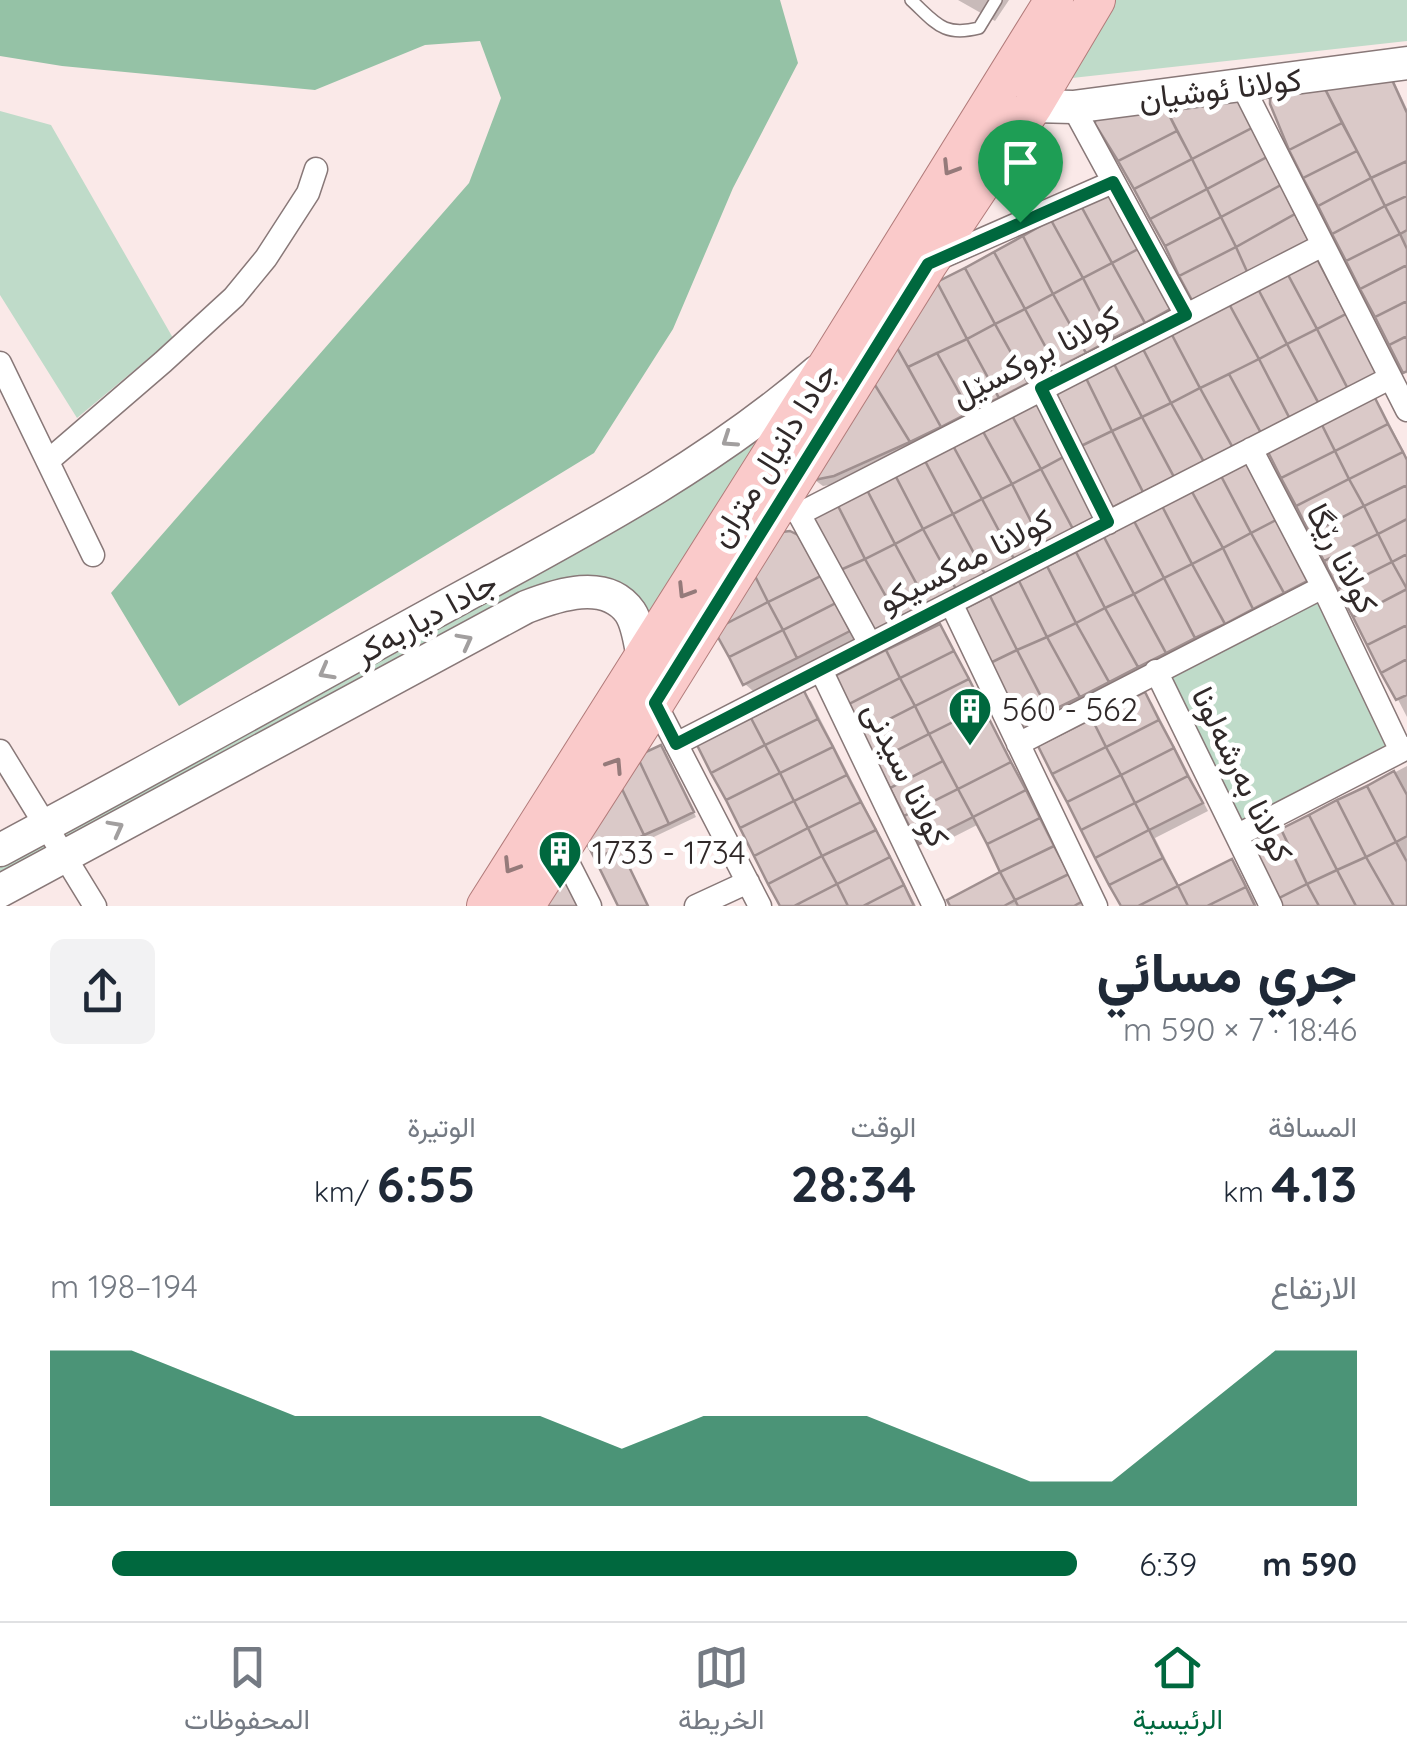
<!DOCTYPE html>
<html lang="ar">
<meta charset="utf-8">
<style>
:root{--surface:#fff;--page:#f2f2f3;--text:#1f2937;--muted:#747a83;--line:#e0e1e3;--accent:#00683e}
body{margin:0;font-family:Quicksand,Vazirmatn,sans-serif;background:var(--page);color:var(--text);direction:rtl;height:100vh;display:flex;flex-direction:column;font-size:38px;white-space:nowrap}
*{box-sizing:border-box;margin:0}
p{font-size:32px;color:var(--muted)}
.icon{flex:none;width:55px;height:55px;fill:none;stroke:currentColor;stroke-width:2;stroke-linecap:round;stroke-linejoin:round}
.map{position:relative;height:906px;overflow:hidden;direction:ltr}
.details{display:flex;flex-direction:column;background:var(--surface);flex:1}
.details>*{flex:none}
.pin{position:absolute;display:grid;place-items:center;width:85px;height:85px;color:#fff;margin:-102px -42px;border-radius:50% 50% 50% 0;rotate:-45deg;box-shadow:0 0 10px #0007}
.pin .icon{rotate:45deg}
.round{display:grid;place-items:center;flex:none;width:105px;height:105px;border-radius:15px;background:var(--page)}
.summary{display:flex;align-items:center;justify-content:space-between;height:170px;padding:0 50px}
h1{font-size:55px;font-weight:800;line-height:75px}
.stats{display:grid;grid-template-columns:repeat(3,1fr);gap:15px;height:170px;padding:10px 50px}
.stats div{display:grid;align-content:center}
.stats b{font-size:50px;font-weight:800}
.stats small{font-size:28px;font-weight:400}
.stats p{font-size:28px}
.chart{height:280px;padding:20px 50px}
.chart p{display:flex;justify-content:space-between}
.chart svg{width:100%;height:180px;margin-top:10px;fill:var(--accent);opacity:.7}
ul{padding:0 50px;list-style:none;font-size:32px}
li{display:grid;grid-template-columns:160px 120px 1fr;align-items:center;height:75px}
li i{height:25px;border-radius:12px;background:var(--accent)}
.tab-bar{display:flex;justify-content:space-around;align-items:center;height:140px;border-top:2px solid var(--line);background:var(--surface);font-size:28px;color:var(--muted)}
.tab-bar a{display:grid;justify-items:center;gap:5px}
.tab-bar .selected{color:var(--accent)}
.map>svg:first-child{display:block}
.green{fill:#bfdbc9}
.forest{fill:#95c2a6}
.shadow{fill:#0003}
.building{fill:#dac9c8;stroke:#9f8f8f;stroke-width:2.5}
.lines{fill:none;stroke-linecap:round;stroke-linejoin:round}
.lane-casing{stroke:#887878;stroke-width:14}
.street-casing{stroke:#887878;stroke-width:25}
.secondary-casing{stroke:#887878;stroke-width:35}
.primary-casing{stroke:#b17b7a;stroke-width:40}
.lane{stroke:#fff;stroke-width:11}
.street{stroke:#fff;stroke-width:22}
.secondary{stroke:#fff;stroke-width:32}
.primary{stroke:#facaca;stroke-width:38}
.oneway{stroke:#957a7a}
.oneway2{stroke:#a29f9f}
.route-casing{stroke:#fff;stroke-width:20}
.route{stroke:#00683e;stroke-width:12}
.labels{text-anchor:middle;dominant-baseline:central;stroke-width:10;stroke-linejoin:round;paint-order:stroke}
.street-label{font-size:32px;fill:#302929;stroke:#fff}
.poi-label{font-size:32px;fill:#302929;stroke:#fff;text-anchor:start}
</style>
<div class="map">
<svg width="1407" height="906" viewBox="0 0 1407 906">
<rect width="100%" height="100%" fill="#fae9e8"/>
<!-- green -->
<path class="green" d="M 1108,0 L 1407,0 L 1407,41 L 1063,79 Z
M 0,111 L 51,125 L 173,338 L 77,418 L 0,295 Z
M 788,397 L 643,658 L 630,613 L 573,593 L 0,891 L 0,850 Z
M 1323,587 L 1401,751 L 1238,835 L 1156,671 Z"/>
<!-- forest -->
<path class="forest" d="M 0,0 L 780,0 L 798,63 L 733,188 L 673,329 L 594,453 L 179,706 L 111,593 L 469,183 L 501,98 L 480,41 L 425,45 L 315,90 L 62,66 L 0,56 Z"/>
<!-- shadow -->
<path class="shadow" d="M 958,0 L 1009,0 L 995,21 Z
M 1387,74 L 1394,81 L 1407,109 L 1407,374 L 1291,149 L 1273,104 Z
M 1108,192 L 1178,316 L 842,483 L 823,486 L 808,475 L 893,339 Z
M 1374,399 L 1381,407 L 1407,458 L 1407,717 L 1270,451 Z
M 1248,462 L 1317,586 L 1026,733 L 1018,726 Z
M 790,534 L 856,639 L 753,691 L 745,684 L 717,630 Z
M 939,627 L 946,634 L 1086,906 L 953,906 L 1004,874 L 979,824 L 928,850 L 921,842 L 836,678 Z
M 804,694 L 811,701 L 916,906 L 783,906 Z
M 1145,695 L 1152,703 L 1208,811 L 1155,838 L 1180,888 L 1231,862 L 1238,869 L 1257,906 L 1123,906 Z
M 661,748 L 665,752 L 696,817 L 622,852 L 648,906 L 620,906 L 581,826 Z
M 1407,766 L 1407,906 L 1283,906 L 1310,817 Z"/>
<!-- building -->
<path class="building" d="M 1388,71 L 1407,113 L 1407,161 L 1371,178 L 1320,79 Z
M 1320,79 L 1342,123 L 1289,150 L 1270,104 L 1270,93 Z
M 1234,91 L 1252,128 L 1192,159 L 1162,101 Z
M 1162,101 L 1177,131 L 1118,161 L 1095,124 L 1095,119 Z
M 1342,123 L 1357,151 L 1303,178 L 1289,150 Z
M 1252,128 L 1267,157 L 1207,189 L 1192,159 Z
M 1177,131 L 1192,159 L 1134,189 L 1118,161 Z
M 1357,151 L 1371,178 L 1318,206 L 1303,178 Z
M 1267,157 L 1281,185 L 1221,217 L 1207,189 Z
M 1192,159 L 1207,189 L 1150,219 L 1134,189 Z
M 1407,161 L 1407,196 L 1385,206 L 1371,178 Z
M 1371,178 L 1385,206 L 1332,234 L 1318,206 Z
M 1281,185 L 1295,214 L 1236,247 L 1221,217 Z
M 1109,189 L 1140,248 L 1112,263 L 1080,204 Z
M 1207,189 L 1221,217 L 1165,246 L 1150,219 Z
M 1407,196 L 1407,230 L 1400,234 L 1385,206 Z
M 1080,204 L 1112,263 L 1083,278 L 1051,220 Z
M 1385,206 L 1400,234 L 1346,261 L 1332,234 Z
M 1295,214 L 1310,243 L 1249,276 L 1236,247 Z
M 1221,217 L 1236,247 L 1179,276 L 1165,246 Z
M 1051,220 L 1083,278 L 1053,294 L 1023,236 Z
M 1400,234 L 1407,249 L 1407,265 L 1360,289 L 1346,261 Z
M 1023,236 L 1053,294 L 1025,309 L 994,252 Z
M 1236,247 L 1249,276 L 1194,304 L 1179,276 Z
M 1140,248 L 1172,308 L 1145,323 L 1112,263 Z
M 994,252 L 1025,309 L 995,324 L 965,268 Z
M 1315,255 L 1346,314 L 1317,329 L 1286,271 Z
M 1112,263 L 1145,323 L 1114,338 L 1083,278 Z
M 1407,265 L 1407,301 L 1375,317 L 1360,289 Z
M 965,268 L 995,324 L 967,339 L 937,282 Z
M 1286,271 L 1317,329 L 1287,344 L 1257,287 Z
M 1083,278 L 1114,338 L 1086,353 L 1053,294 Z
M 937,282 L 967,339 L 908,367 L 891,337 Z
M 1257,287 L 1287,344 L 1259,359 L 1228,302 Z
M 1053,294 L 1086,353 L 1057,368 L 1025,309 Z
M 1407,301 L 1407,336 L 1389,345 L 1375,317 Z
M 1228,302 L 1259,359 L 1200,388 L 1171,333 Z
M 1025,309 L 1057,368 L 1028,383 L 995,324 Z
M 1346,314 L 1379,373 L 1348,389 L 1317,329 Z
M 995,324 L 1028,383 L 999,398 L 967,339 Z
M 1317,329 L 1348,389 L 1319,404 L 1287,344 Z
M 1171,333 L 1200,388 L 1171,403 L 1142,347 Z
M 1407,336 L 1407,371 L 1403,373 L 1389,345 Z
M 891,337 L 941,427 L 910,442 L 867,372 Z
M 967,339 L 999,398 L 970,412 L 937,353 Z
M 1287,344 L 1319,404 L 1290,419 L 1259,359 Z
M 1142,347 L 1171,403 L 1142,417 L 1113,362 Z
M 937,353 L 970,412 L 941,427 L 908,367 Z
M 1259,359 L 1290,419 L 1261,433 L 1229,374 Z
M 1113,362 L 1142,417 L 1112,431 L 1085,376 Z
M 867,372 L 910,442 L 834,476 L 814,480 Z
M 1229,374 L 1261,433 L 1233,448 L 1200,388 Z
M 1085,376 L 1112,431 L 1081,446 L 1055,391 Z
M 1200,388 L 1233,448 L 1204,462 L 1171,403 Z
M 1038,395 L 1069,454 L 1041,469 L 1009,410 Z
M 1374,396 L 1388,424 L 1335,451 L 1321,423 Z
M 1171,403 L 1204,462 L 1174,477 L 1142,417 Z
M 1009,410 L 1041,469 L 1012,484 L 980,426 Z
M 1142,417 L 1174,477 L 1143,492 L 1112,431 Z
M 1321,423 L 1335,451 L 1281,478 L 1267,450 Z
M 1388,424 L 1403,452 L 1349,479 L 1335,451 Z
M 980,426 L 1012,484 L 982,499 L 951,442 Z
M 1112,431 L 1143,492 L 1111,508 L 1081,446 Z
M 951,442 L 982,499 L 953,514 L 923,457 Z
M 1335,451 L 1349,479 L 1296,506 L 1281,478 Z
M 1403,452 L 1407,460 L 1407,485 L 1364,506 L 1349,479 Z
M 1069,454 L 1101,514 L 1073,529 L 1041,469 Z
M 923,457 L 953,514 L 923,529 L 894,473 Z
M 1248,459 L 1280,518 L 1251,533 L 1220,474 Z
M 1041,469 L 1073,529 L 1043,545 L 1012,484 Z
M 894,473 L 923,529 L 895,544 L 866,488 Z
M 1220,474 L 1251,533 L 1223,548 L 1191,490 Z
M 1349,479 L 1364,506 L 1310,534 L 1296,506 Z
M 1012,484 L 1043,545 L 1014,559 L 982,499 Z
M 1407,485 L 1407,519 L 1378,534 L 1364,506 Z
M 866,488 L 895,544 L 865,559 L 836,502 Z
M 1191,490 L 1223,548 L 1192,564 L 1162,506 Z
M 982,499 L 1014,559 L 985,574 L 953,514 Z
M 836,502 L 865,559 L 836,572 L 808,517 Z
M 1162,506 L 1192,564 L 1164,578 L 1134,521 Z
M 1364,506 L 1378,534 L 1324,561 L 1310,534 Z
M 953,514 L 985,574 L 956,589 L 923,529 Z
M 1280,518 L 1311,579 L 1284,593 L 1251,533 Z
M 1407,519 L 1407,554 L 1392,562 L 1378,534 Z
M 1134,521 L 1164,578 L 1134,594 L 1104,537 Z
M 923,529 L 956,589 L 927,603 L 895,544 Z
M 790,531 L 798,535 L 821,576 L 768,602 L 754,574 L 782,532 Z
M 1251,533 L 1284,593 L 1253,609 L 1223,548 Z
M 1378,534 L 1392,562 L 1338,589 L 1324,561 Z
M 1104,537 L 1134,594 L 1105,608 L 1076,552 Z
M 895,544 L 927,603 L 898,618 L 865,559 Z
M 1223,548 L 1253,609 L 1225,624 L 1192,564 Z
M 1076,552 L 1105,608 L 1076,623 L 1047,566 Z
M 1407,554 L 1407,589 L 1392,562 Z
M 865,559 L 898,618 L 869,633 L 836,572 Z
M 1392,562 L 1407,589 L 1353,617 L 1338,589 Z
M 1192,564 L 1225,624 L 1195,638 L 1164,578 Z
M 1047,566 L 1076,623 L 1047,637 L 1019,581 Z
M 754,574 L 768,602 L 714,630 Z
M 821,576 L 836,603 L 783,630 L 768,602 Z
M 1164,578 L 1195,638 L 1166,653 L 1134,594 Z
M 1019,581 L 1047,637 L 1017,650 L 990,596 Z
M 1407,589 L 1407,625 L 1367,645 L 1353,617 Z
M 1134,594 L 1166,653 L 1138,667 L 1105,608 Z
M 990,596 L 1017,650 L 986,665 L 960,611 Z
M 768,602 L 783,630 L 729,657 L 714,630 Z
M 836,603 L 850,631 L 797,658 L 783,630 Z
M 1105,608 L 1138,667 L 1109,682 L 1076,623 Z
M 1076,623 L 1109,682 L 1080,697 L 1047,637 Z
M 940,624 L 954,651 L 900,678 L 886,650 Z
M 1407,625 L 1407,659 L 1381,673 L 1367,645 Z
M 783,630 L 797,658 L 743,685 L 729,657 Z
M 1047,637 L 1080,697 L 1049,712 L 1017,650 Z
M 886,650 L 900,678 L 847,705 L 833,677 Z
M 1017,650 L 1049,712 L 1016,727 L 986,665 Z
M 954,651 L 969,679 L 915,706 L 900,678 Z
M 1407,659 L 1407,695 L 1396,700 L 1381,673 Z
M 900,678 L 915,706 L 862,733 L 847,705 Z
M 969,679 L 983,707 L 929,734 L 915,706 Z
M 804,691 L 818,719 L 765,745 L 751,718 Z
M 1145,692 L 1159,720 L 1106,747 L 1092,719 Z
M 915,706 L 929,734 L 876,761 L 862,733 Z
M 983,707 L 1011,762 L 958,789 L 929,734 Z
M 751,718 L 765,745 L 711,773 L 697,745 Z
M 818,719 L 833,747 L 780,773 L 765,745 Z
M 1092,719 L 1106,747 L 1052,774 L 1038,746 Z
M 1159,720 L 1174,748 L 1121,775 L 1106,747 Z
M 929,734 L 943,761 L 890,788 L 876,761 Z
M 661,745 L 694,812 L 669,824 L 637,756 Z
M 765,745 L 780,773 L 726,800 L 711,773 Z
M 833,747 L 847,775 L 794,801 L 780,773 Z
M 1106,747 L 1121,775 L 1067,802 L 1052,774 Z
M 1174,748 L 1188,776 L 1135,803 L 1121,775 Z
M 637,756 L 669,824 L 644,835 L 612,768 Z
M 943,761 L 958,789 L 904,816 L 890,788 Z
M 1011,762 L 1026,790 L 973,817 L 958,789 Z
M 612,768 L 644,835 L 595,859 L 578,826 Z
M 1394,771 L 1407,795 L 1407,836 L 1396,842 L 1367,786 Z
M 780,773 L 794,801 L 740,828 L 726,800 Z
M 847,775 L 861,802 L 808,828 L 794,801 Z
M 1121,775 L 1135,803 L 1081,830 L 1067,802 Z
M 1188,776 L 1203,803 L 1149,830 L 1135,803 Z
M 1367,786 L 1396,842 L 1366,857 L 1337,800 Z
M 958,789 L 973,817 L 919,844 L 904,816 Z
M 1026,790 L 1040,818 L 987,844 L 973,817 Z
M 1337,800 L 1366,857 L 1337,870 L 1309,815 Z
M 794,801 L 808,828 L 754,856 L 740,828 Z
M 861,802 L 876,830 L 822,856 L 808,828 Z
M 1135,803 L 1149,830 L 1095,858 L 1081,830 Z
M 1309,815 L 1337,870 L 1307,884 L 1281,829 Z
M 1040,818 L 1054,846 L 1000,872 L 987,844 Z
M 808,828 L 822,856 L 768,884 L 754,856 Z
M 1281,829 L 1307,884 L 1277,899 L 1250,844 Z
M 876,830 L 890,857 L 837,884 L 822,856 Z
M 1149,830 L 1163,858 L 1109,885 L 1095,858 Z
M 1396,842 L 1407,862 L 1407,906 L 1394,906 L 1366,857 Z
M 1054,846 L 1069,874 L 1015,900 L 1000,872 Z
M 620,848 L 648,906 L 618,906 L 595,859 Z
M 822,856 L 837,884 L 794,906 L 780,906 L 768,884 Z
M 890,857 L 904,885 L 863,906 L 848,906 L 837,884 Z
M 1366,857 L 1394,906 L 1356,906 L 1337,870 Z
M 1163,858 L 1178,886 L 1138,906 L 1121,906 L 1109,885 Z
M 1232,859 L 1246,887 L 1207,906 L 1188,906 L 1178,886 Z
M 1337,870 L 1356,906 L 1319,906 L 1307,884 Z
M 1000,872 L 1015,900 L 1004,906 L 950,906 L 947,900 Z
M 1069,874 L 1083,901 L 1074,906 L 1018,906 L 1015,900 Z
M 559,879 L 570,883 L 581,906 L 540,906 Z
M 837,884 L 848,906 L 794,906 Z
M 1307,884 L 1319,906 L 1280,906 L 1277,899 Z
M 904,885 L 914,906 L 863,906 Z
M 1178,886 L 1188,906 L 1138,906 Z
M 1246,887 L 1255,906 L 1207,906 Z"/>
<g class="lines">
<defs>
<path id="lane" d="M 911,0 C 936,23 943,37 979,28 L 996,0"/>
<path id="street" d="M 1242,85 L 1407,410
M 1073,107 L 1186,315
M 933,261 L 1113,182
M 0,363 L 93,555
M 1041,388 L 1108,523
M 1251,449 L 1323,587 L 1401,751
M 48,461 L 163,362 L 234,297 L 266,258 L 308,193 L 316,169
M 778,502 L 799,514 L 1323,245
M 799,514 L 870,644
M 951,603 L 1096,906
M 821,670 L 934,906
M 1156,671 L 1271,906
M 655,703 L 760,906
M 676,744 L 1390,378
M 1018,744 L 1323,587
M 0,751 L 95,906
M 1238,835 L 1407,748
M 561,849 L 590,906
M 696,906 L 748,882"/>
<path id="secondary" d="M 1033,106 L 1073,107 L 1407,63
M 0,850 C 145,773 289,692 433,613 C 566,540 703,471 818,371
M 0,891 L 526,607 C 557,595 606,578 630,612 C 638,624 640,643 643,658"/>
<path id="primary" d="M 486,906 L 832,358 L 1054,0
M 525,906 L 655,703 L 928,264 L 1033,106 L 1096,0"/>
</defs>
<!-- lane casing -->
<use href="#lane" class="lane-casing"/>
<!-- street casing -->
<use href="#street" class="street-casing"/>
<!-- secondary casing -->
<use href="#secondary" class="secondary-casing"/>
<!-- primary casing -->
<use href="#primary" class="primary-casing"/>
<!-- lane -->
<use href="#lane" class="lane"/>
<!-- street -->
<use href="#street" class="street"/>
<!-- secondary -->
<use href="#secondary" class="secondary"/>
<!-- primary -->
<use href="#primary" class="primary"/>
</g>
<!-- one-way arrows -->
<defs><path id="oneway-chevron" d="M-2-3.5L2.5 0L-2 3.5" fill="none" stroke-width="1.6" stroke-linecap="round" stroke-linejoin="round" transform="scale(2.5)"/></defs>
<g class="oneway">
<use href="#oneway-chevron" transform="translate(950 168) rotate(122)"/>
<use href="#oneway-chevron" transform="translate(685 591) rotate(122)"/>
<use href="#oneway-chevron" transform="translate(615 765) rotate(-57)"/>
<use href="#oneway-chevron" transform="translate(511 866) rotate(122)"/>
</g>
<g class="oneway2">
<use href="#oneway-chevron" transform="translate(729 440) rotate(146)"/>
<use href="#oneway-chevron" transform="translate(465 641) rotate(-28)"/>
<use href="#oneway-chevron" transform="translate(326 672) rotate(151)"/>
<use href="#oneway-chevron" transform="translate(116 828) rotate(-28)"/>
</g>
<g class="lines">
<defs>
<path id="route" d="M 1113,182 L 1186,315 L 1041,388 L 1108,522 L 676,744 L 655,703 L 928,264 Z"/>
</defs>
<!-- route casing -->
<use href="#route" class="route-casing"/>
<!-- route -->
<use href="#route" class="route"/>
</g>
<!-- icons -->
<defs>
<symbol id="building-pin" viewBox="-11 -11 22 30"><path d="M0 17L-7.5 6A9.5 9.5 0 1 1 7.5 6Z" fill="#00683e" stroke="#fff"/><path d="M-4-6H4V6H1V3H-1V6H-4ZM-2.5-4.3h1.7v1.8h-1.7ZM.8-4.3h1.7v1.8H.8ZM-2.5-1h1.7V.8h-1.7ZM.8-1h1.7V.8H.8Z" fill="#fff"/></symbol>
</defs>
<g fill-rule="evenodd">
<use href="#building-pin" x="945" y="684" width="50" height="68"/>
<use href="#building-pin" x="535" y="827" width="50" height="68"/>
</g>
<g class="labels">
<!-- street labels -->
<g class="street-label">
<text transform="translate(1220 88) rotate(-7)">كولانا ئوشيان</text>
<text transform="translate(1035 355) rotate(-27)">كولانا بروکسێل</text>
<text transform="translate(772 454) rotate(-58)">جادا دانيال متران</text>
<text transform="translate(1343 558) rotate(63)">كولانا رێگا</text>
<text transform="translate(965 560) rotate(-27)">كولانا مەکسیکو</text>
<text transform="translate(425 617) rotate(-29)">جادا دیاربه‌كر</text>
<text transform="translate(907 774) rotate(64)">كولانا سيدنى</text>
<text transform="translate(1243 774) rotate(64)">كولانا به‌رشه‌لونا</text>
</g>
<!-- poi labels -->
<g class="poi-label">
<text x="1002" y="709">560 - 562</text>
<text x="592" y="852">1733 - 1734</text>
</g>
</g>
</svg>
<div class="pin" style="left:1020px;top:222px;background:#1e9e55"><svg class="icon" aria-label="arrive" viewBox="0 0 24 24"><path d="M6 21V4h12l-3 4 3 4H6"/></svg></div>
</div>
<section class="details">
<div class="summary"><div><h1>جري مسائي</h1><p>18:46 · 7 × 590 m</p></div><a class="round"><svg class="icon" aria-label="share" viewBox="0 0 24 24"><path d="M12 15V3M7 8l5-5 5 5M5 13v7h14v-7"/></svg></a></div>
<div class="stats">
<div><p>المسافة</p><b>4.13<small> km</small></b></div>
<div><p>الوقت</p><b>28:34</b></div>
<div><p>الوتيرة</p><b>6:55<small> /km</small></b></div>
</div>
<div class="chart"><p><span>الارتفاع</span>194–198 m</p>
<svg viewBox="0 0 160 44" preserveAspectRatio="none"><path d="M0 44V6L10 6L20 14L30 22L40 22L50 22L60 22L70 30L80 22L90 22L100 22L110 30L120 38L130 38L140 22L150 6L160 6V44z"/></svg>
</div>
<ul>
<li><b>590 m</b>6:39<i style="width:94%"></i></li>
</ul>
</section>
<nav class="tab-bar">
<a class="selected"><svg class="icon" aria-label="home" viewBox="0 0 24 24"><path d="M3 11l9-7 9 7M6 9v11h12V9"/></svg>الرئيسية</a>
<a><svg class="icon" aria-label="map" viewBox="0 0 24 24"><path d="M3 6l6-2 6 2 6-2v14l-6 2-6-2-6 2zM9 4v14M15 6v14"/></svg>الخريطة</a>
<a><svg class="icon" aria-label="saved" viewBox="0 0 24 24"><path d="M7 4h10v16l-5-4-5 4z"/></svg>المحفوظات</a>
</nav>
